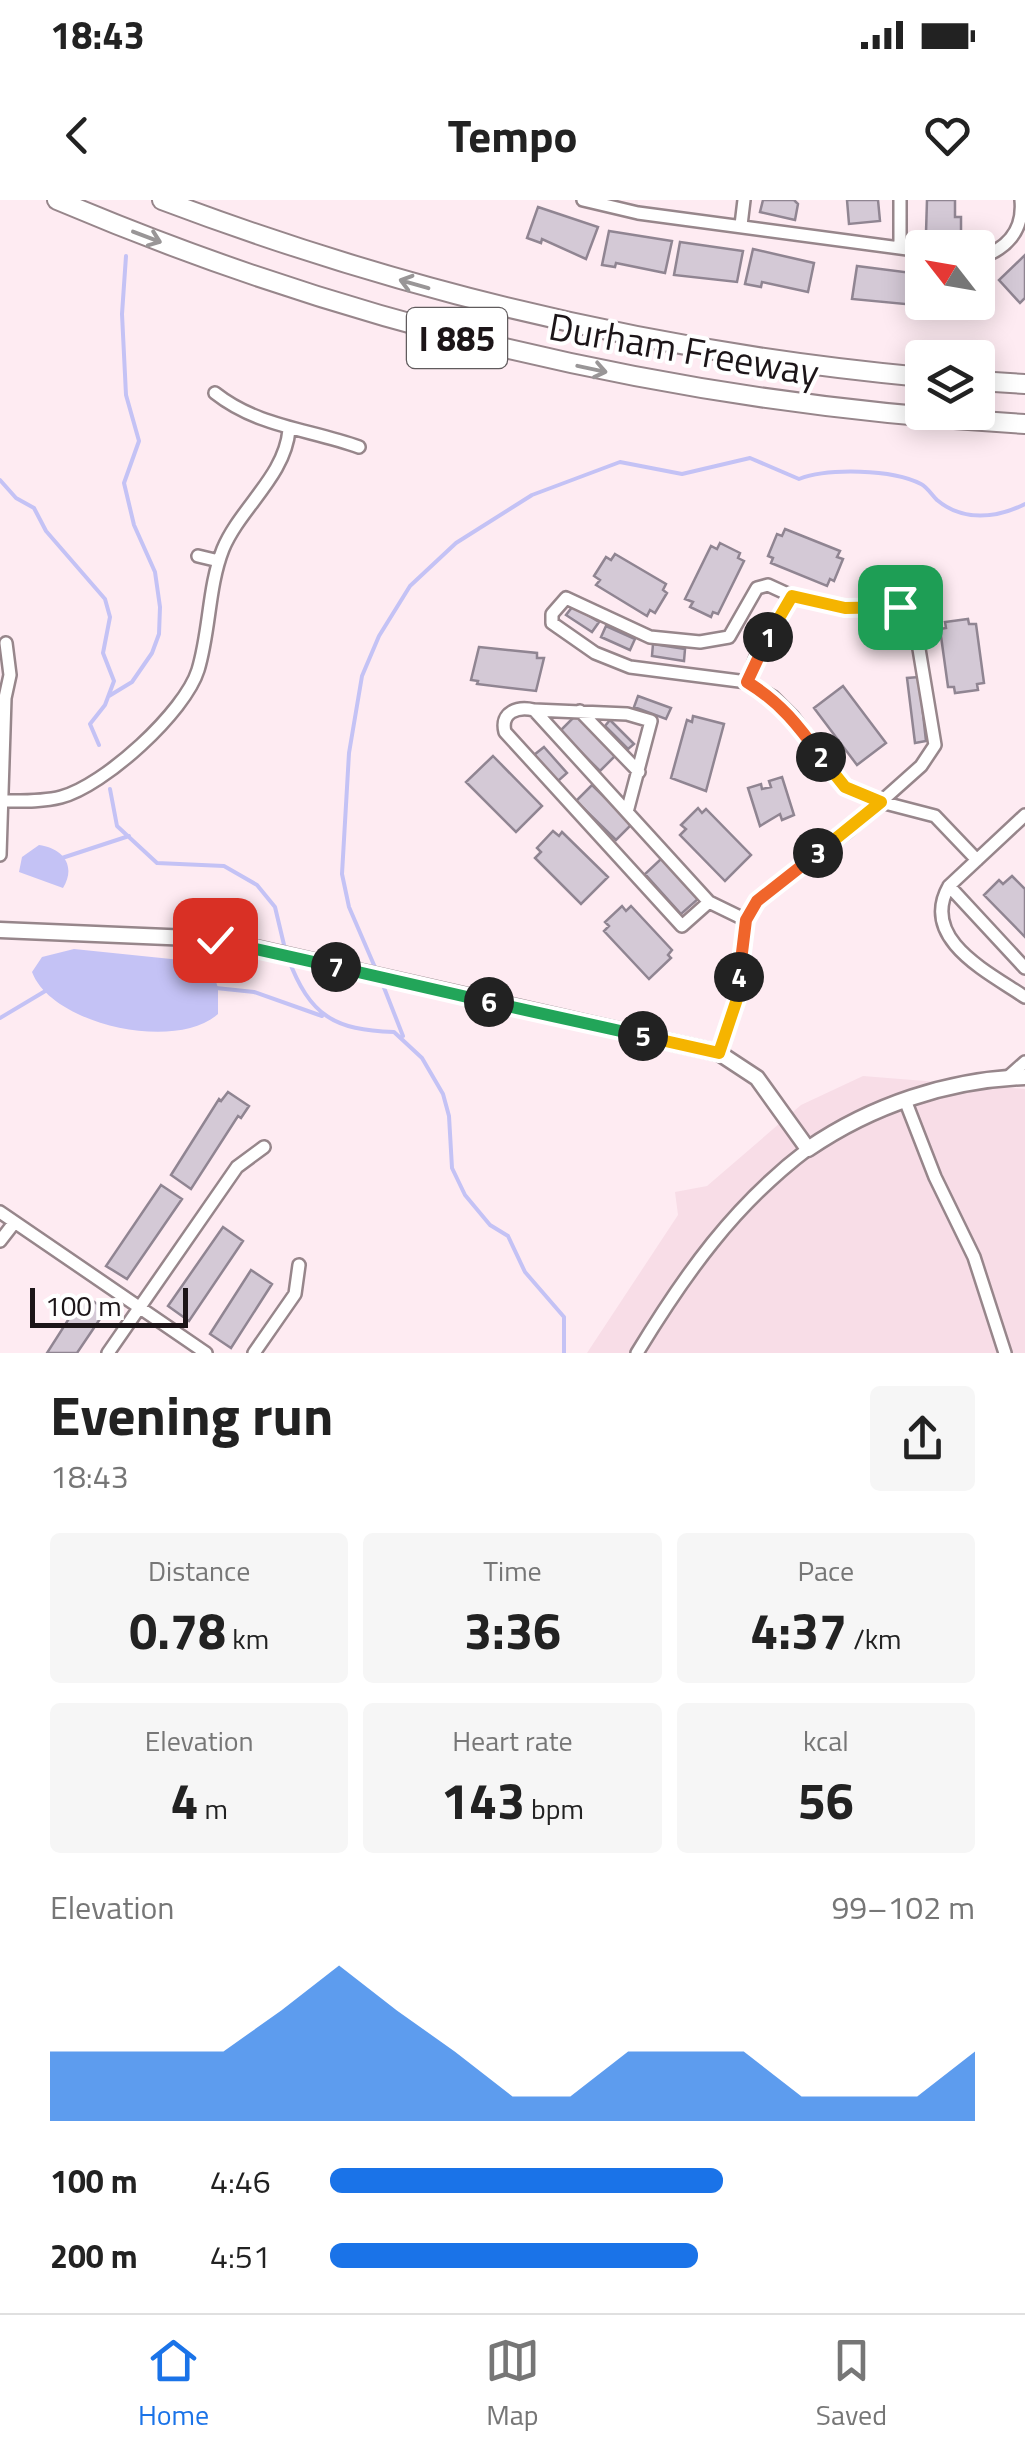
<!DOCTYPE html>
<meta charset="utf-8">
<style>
:root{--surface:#fff;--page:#f6f6f6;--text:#222;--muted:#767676;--line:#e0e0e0;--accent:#1a73e8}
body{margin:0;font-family:"Titillium Web",sans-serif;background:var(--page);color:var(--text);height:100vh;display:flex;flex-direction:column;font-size:38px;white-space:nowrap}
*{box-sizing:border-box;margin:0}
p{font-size:32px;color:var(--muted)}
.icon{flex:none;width:55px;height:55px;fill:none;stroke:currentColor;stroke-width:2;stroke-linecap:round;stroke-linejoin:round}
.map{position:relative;height:1153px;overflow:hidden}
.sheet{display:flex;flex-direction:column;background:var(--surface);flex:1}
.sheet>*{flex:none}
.needle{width:65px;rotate:301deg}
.controls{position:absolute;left:905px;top:30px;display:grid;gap:20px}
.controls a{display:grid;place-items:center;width:90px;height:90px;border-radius:10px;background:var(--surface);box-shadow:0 5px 25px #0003;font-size:50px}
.scale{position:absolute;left:30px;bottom:25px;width:158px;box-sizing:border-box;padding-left:10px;border:5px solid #1c1518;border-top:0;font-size:28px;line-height:35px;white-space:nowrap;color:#1c1518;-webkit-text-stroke:8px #fff;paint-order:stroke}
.pin{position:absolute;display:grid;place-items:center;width:85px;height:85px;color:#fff;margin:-42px;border-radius:20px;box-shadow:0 5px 15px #0006}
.km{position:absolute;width:50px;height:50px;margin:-25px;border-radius:50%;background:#222;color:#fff;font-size:28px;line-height:50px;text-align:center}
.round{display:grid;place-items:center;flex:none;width:105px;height:105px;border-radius:10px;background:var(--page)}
.head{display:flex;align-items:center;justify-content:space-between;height:170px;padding:0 50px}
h1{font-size:55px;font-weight:700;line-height:75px}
.metrics{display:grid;grid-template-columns:repeat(3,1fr);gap:15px;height:170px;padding:10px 50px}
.metrics div{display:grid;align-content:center;border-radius:10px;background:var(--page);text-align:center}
.metrics b{font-size:50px;font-weight:700}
.metrics small{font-size:28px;font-weight:400}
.metrics p{font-size:28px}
.chart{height:280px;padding:20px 50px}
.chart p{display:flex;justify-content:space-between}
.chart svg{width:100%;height:180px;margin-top:10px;fill:var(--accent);opacity:.7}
ul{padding:0 50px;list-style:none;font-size:32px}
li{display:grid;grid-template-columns:160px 120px 1fr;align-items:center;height:75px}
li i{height:25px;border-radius:12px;background:var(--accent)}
.status{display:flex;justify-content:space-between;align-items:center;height:70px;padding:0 50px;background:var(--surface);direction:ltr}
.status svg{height:28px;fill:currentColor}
header{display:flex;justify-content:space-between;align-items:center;height:130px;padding:0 50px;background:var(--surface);font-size:45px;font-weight:700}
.menu{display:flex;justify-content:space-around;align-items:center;height:140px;border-top:2px solid var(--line);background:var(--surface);font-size:28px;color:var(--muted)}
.menu a{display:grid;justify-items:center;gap:5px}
.menu .current{color:var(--accent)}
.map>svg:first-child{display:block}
.built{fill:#f8dde7}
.water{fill:#c4c2f5}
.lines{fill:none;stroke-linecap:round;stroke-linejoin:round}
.stream{stroke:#c4c2f5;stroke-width:4}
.building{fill:#d4c9d6;stroke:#908592;stroke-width:2.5}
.minor-casing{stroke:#97868b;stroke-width:16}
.major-casing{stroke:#97868b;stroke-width:19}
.highway-casing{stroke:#97868b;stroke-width:22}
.minor{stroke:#fff;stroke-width:11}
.major{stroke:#fff;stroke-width:14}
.highway{stroke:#fff;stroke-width:18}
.oneway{stroke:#999697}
.split-1-casing{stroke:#fff;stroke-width:20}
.split-2-casing{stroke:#fff;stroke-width:20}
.split-3-casing{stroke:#fff;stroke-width:20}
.split-4-casing{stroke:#fff;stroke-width:20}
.split-5-casing{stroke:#fff;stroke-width:20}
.split-6-casing{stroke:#fff;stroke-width:20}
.split-7-casing{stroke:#fff;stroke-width:20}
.split-8-casing{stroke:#fff;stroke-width:20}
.split-1{stroke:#f5b400;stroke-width:12}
.split-2{stroke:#f0652b;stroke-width:12}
.split-3{stroke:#f5b400;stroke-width:12}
.split-4{stroke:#f0652b;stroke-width:12}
.split-5{stroke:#f5b400;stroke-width:12}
.split-6{stroke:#22a559;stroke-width:12}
.split-7{stroke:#22a559;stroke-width:12}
.split-8{stroke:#22a559;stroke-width:12}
.labels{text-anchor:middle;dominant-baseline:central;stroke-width:8;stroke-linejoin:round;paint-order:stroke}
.shield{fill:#fff;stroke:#605b5d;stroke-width:2.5}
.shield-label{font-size:35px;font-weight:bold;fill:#1c1518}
.street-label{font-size:38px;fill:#1c1518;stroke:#fff}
</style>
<div class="status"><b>18:43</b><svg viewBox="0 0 49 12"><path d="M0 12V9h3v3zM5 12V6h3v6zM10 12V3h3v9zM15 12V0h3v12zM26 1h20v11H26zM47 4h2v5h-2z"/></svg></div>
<header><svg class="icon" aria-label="back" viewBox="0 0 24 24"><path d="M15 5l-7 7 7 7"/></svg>Tempo<svg class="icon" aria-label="heart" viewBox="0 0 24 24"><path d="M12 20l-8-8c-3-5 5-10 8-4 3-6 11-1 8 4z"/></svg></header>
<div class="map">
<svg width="1025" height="1153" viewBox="0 0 1025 1153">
<rect width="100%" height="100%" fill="#feebf2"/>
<!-- built -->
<path class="built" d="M 863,876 L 1025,889 L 1025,1153 L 587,1153 L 678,1015 L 675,992 L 707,986 L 801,905 Z"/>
<!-- water -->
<path class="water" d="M 39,645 C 62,648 77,665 63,688 L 19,672 L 22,657 Z
M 74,749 L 210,763 L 218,788 L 218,814 C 176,852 52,825 32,772 L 42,757 Z"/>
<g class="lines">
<!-- stream -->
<path class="stream" d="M 0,280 L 16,298 L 34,308 L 46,331 L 105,399 L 110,417 L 103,453 L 114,481 L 105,505 L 90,524 L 99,545
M 109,496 L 132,482 L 152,453 L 159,434 L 160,407 L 155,372 L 134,325 L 124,283 L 139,241 L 126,195 L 122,114 L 126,56
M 110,589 L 117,626 L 157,663 L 224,666 L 257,685 L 275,707 L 285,749
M 62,658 L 129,636
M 288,758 C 310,816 334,830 394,832 L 422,858 L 443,894 L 449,916 L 452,968 L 465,995 L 490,1025 L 508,1036 L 525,1072 L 564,1117 L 564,1153
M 377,772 L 349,707 L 342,674 L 349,553 L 362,476 L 379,436 L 410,386 L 456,343 L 532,295 L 620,262 L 682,274 L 750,258 L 799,279 C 828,268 892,269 921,284 C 927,287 932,295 937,300 C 963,322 997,318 1025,304
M 381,780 L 403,836
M 216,788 L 254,792 L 322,816
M 0,818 L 47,790"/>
</g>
<!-- building -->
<path class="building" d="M 763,0 L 794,0 L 798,4 L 795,20 L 760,12 Z
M 847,0 L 878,0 L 880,21 L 849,24 Z
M 927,0 L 955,0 L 955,17 L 961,17 L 961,34 L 926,33 Z
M 538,7 L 598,27 L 586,59 L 542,39 L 541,43 L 527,38 Z
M 609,31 L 672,41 L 665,73 L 616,63 L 615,67 L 602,65 Z
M 680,42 L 743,51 L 737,82 L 674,75 Z
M 753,49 L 814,63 L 808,92 L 762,82 L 761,87 L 745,84 Z
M 1025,55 L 1025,98 L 1020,103 L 999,80 Z
M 857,66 L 920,74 L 915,105 L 852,99 Z
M 978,81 L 987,83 L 981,115 L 918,103 L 922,82 L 922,102 L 978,102 Z
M 785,329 L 840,351 L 837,357 L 843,359 L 834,381 L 830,379 L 827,386 L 771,363 L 773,358 L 768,356 L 777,334 L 782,336 Z
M 720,343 L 740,353 L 738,358 L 744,361 L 718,414 L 713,412 L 711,417 L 690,407 L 693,402 L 685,399 L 711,346 L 717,349 Z
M 615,354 L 666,384 L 663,390 L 667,393 L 655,413 L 650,410 L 647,416 L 596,385 L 600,380 L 594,376 L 606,357 L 611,360 Z
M 573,406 L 599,422 L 592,432 L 566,415 Z
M 968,419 L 969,424 L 976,424 L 984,483 L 977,484 L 978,490 L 955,493 L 954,487 L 948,487 L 940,429 L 946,428 L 945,422 Z
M 606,426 L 635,439 L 630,450 L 601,437 Z
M 653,444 L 685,449 L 684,461 L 652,456 Z
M 479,447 L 537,453 L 537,458 L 544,458 L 536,491 L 477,484 L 478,481 L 471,480 Z
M 919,477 L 926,541 L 915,543 L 907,478 Z
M 843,486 L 886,543 L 857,565 L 814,508 Z
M 638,496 L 671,508 L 666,519 L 634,507 Z
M 576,515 L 616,555 L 600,571 L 560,531 Z
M 693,516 L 724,524 L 706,591 L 671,578 L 687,520 L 692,522 Z
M 610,520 L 634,544 L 628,549 L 605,526 Z
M 544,547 L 567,573 L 558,581 L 534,555 Z
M 493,556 L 542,606 L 516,632 L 466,582 Z
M 782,577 L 794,615 L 782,620 L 780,614 L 760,626 L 748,588 L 761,584 L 762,589 L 771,587 L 769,581 Z
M 592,585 L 632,624 L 616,640 L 576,601 Z
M 698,608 L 702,613 L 706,609 L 751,655 L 725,681 L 680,635 L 686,629 L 681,625 Z
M 553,631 L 559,636 L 562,632 L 608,677 L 581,704 L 535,658 L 541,652 L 537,648 Z
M 662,658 L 698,699 L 681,714 L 645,674 Z
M 1012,676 L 1025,689 L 1025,737 L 984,695 L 999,680 L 1003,684 Z
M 622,706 L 626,711 L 631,706 L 672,750 L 668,755 L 671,758 L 649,779 L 604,731 L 609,726 L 605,722 Z
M 228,892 L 249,906 L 241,918 L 238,916 L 191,989 L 171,975 L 219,899 L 221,901 Z
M 161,985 L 182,999 L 127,1079 L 106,1066 Z
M 223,1027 L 243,1041 L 189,1121 L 168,1106 Z
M 251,1070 L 272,1084 L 231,1148 L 210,1134 Z
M 84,1095 L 106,1110 L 77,1153 L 47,1153 Z"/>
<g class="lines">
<defs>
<path id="minor" d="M 583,0 L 638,13 L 922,51
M 741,25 L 744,0
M 900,48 L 900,0
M 978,58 C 1006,50 1024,31 1021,0
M 215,193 C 258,227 309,229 359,247
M 198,356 L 219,361
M 792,396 L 768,385 L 757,388 L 729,437 L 700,442 L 650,437 L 566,398 L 552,414 L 552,423 L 595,453 L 630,467 L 747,482 L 773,497 L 793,517 L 845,587 L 881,602 L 935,616 L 977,660
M 534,510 L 627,514 L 651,521 L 627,612
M 580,511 L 639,572
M 0,601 C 20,601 42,602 61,597 C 104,586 185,512 198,470 C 210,431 208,387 223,349 C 240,308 285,276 289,230
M 1025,615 L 949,686 C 919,739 988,772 1025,797
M 0,655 L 5,498 L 10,475 L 6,443
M 949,686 L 1025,768
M 709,702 L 682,726 L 505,532 C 500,512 518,506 534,510 L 709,702 L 746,720
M 719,853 L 737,799 L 746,720 L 757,701 L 847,632 L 921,566 L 935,545 L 914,419 L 909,411 L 900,407 L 845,407 L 792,396 L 756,457 L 747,482
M 1007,878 L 1025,862
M 905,900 L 935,977 L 974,1057 L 1005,1153
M 0,1012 L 206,1153
M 0,1041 L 14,1023
M 108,1153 L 237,967 L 264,947
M 254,1153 L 295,1094 L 299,1065
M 637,1153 C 685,1074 734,1005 808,949"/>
<path id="major" d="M 0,730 L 215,739 L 719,853 L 757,878 L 808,949 C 872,905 948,880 1025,877"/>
<path id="highway" d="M 57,0 C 365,131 691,205 1025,224
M 162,0 C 408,93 660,153 922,177
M 978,181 L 1025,184"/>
</defs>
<!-- minor casing -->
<use href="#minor" class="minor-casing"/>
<!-- major casing -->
<use href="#major" class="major-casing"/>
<!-- highway casing -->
<use href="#highway" class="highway-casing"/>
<!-- minor -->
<use href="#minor" class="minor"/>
<!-- major -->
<use href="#major" class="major"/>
<!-- highway -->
<use href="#highway" class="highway"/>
</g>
<!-- one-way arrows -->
<defs><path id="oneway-shaft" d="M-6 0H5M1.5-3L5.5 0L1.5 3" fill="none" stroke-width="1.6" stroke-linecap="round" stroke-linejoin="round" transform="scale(2.5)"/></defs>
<g class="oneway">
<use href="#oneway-shaft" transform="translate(147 37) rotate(21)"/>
<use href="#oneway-shaft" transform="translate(414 84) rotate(-164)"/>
<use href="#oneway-shaft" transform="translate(592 169) rotate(12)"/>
</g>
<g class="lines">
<defs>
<path id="split-1" d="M 768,437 L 792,396 L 845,408 L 900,407"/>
<path id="split-2" d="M 768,437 L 747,482 C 780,502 799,526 821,557"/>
<path id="split-3" d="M 818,653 L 881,602 L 845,587 L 821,557"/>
<path id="split-4" d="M 739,777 L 746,720 L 757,701 L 818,653"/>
<path id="split-5" d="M 643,836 L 719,853 L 737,799 L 739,777"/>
<path id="split-6" d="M 489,802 L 643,836"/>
<path id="split-7" d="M 336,767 L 489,802"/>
<path id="split-8" d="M 215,740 L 336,767"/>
</defs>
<!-- split-1 casing -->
<use href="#split-1" class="split-1-casing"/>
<!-- split-2 casing -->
<use href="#split-2" class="split-2-casing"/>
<!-- split-3 casing -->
<use href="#split-3" class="split-3-casing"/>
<!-- split-4 casing -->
<use href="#split-4" class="split-4-casing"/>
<!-- split-5 casing -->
<use href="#split-5" class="split-5-casing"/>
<!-- split-6 casing -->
<use href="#split-6" class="split-6-casing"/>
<!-- split-7 casing -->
<use href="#split-7" class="split-7-casing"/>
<!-- split-8 casing -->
<use href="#split-8" class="split-8-casing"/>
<!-- split-1 -->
<use href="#split-1" class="split-1"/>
<!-- split-2 -->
<use href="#split-2" class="split-2"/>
<!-- split-3 -->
<use href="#split-3" class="split-3"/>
<!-- split-4 -->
<use href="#split-4" class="split-4"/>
<!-- split-5 -->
<use href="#split-5" class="split-5"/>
<!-- split-6 -->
<use href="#split-6" class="split-6"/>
<!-- split-7 -->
<use href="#split-7" class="split-7"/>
<!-- split-8 -->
<use href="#split-8" class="split-8"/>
</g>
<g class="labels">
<!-- shield labels -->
<rect class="shield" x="407" y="108" width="100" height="60" rx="8"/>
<g class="shield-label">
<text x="457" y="138">I 885</text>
</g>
<!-- street labels -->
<g class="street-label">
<text transform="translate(684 149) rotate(10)">Durham Freeway</text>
</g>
</g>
</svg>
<div class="controls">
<a><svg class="needle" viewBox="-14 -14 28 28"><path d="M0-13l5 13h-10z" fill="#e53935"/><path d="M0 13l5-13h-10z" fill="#767676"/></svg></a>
<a><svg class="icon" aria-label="layers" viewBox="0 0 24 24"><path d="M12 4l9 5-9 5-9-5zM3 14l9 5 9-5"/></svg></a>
</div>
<div class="scale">100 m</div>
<div class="pin" style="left:900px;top:407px;background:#1e9e55"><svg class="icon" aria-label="arrive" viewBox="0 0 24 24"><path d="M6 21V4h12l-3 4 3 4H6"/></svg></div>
<div class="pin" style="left:215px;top:740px;background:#d93025"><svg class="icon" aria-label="check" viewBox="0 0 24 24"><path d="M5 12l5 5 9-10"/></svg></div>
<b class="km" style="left:768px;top:437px">1</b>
<b class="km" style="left:821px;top:557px">2</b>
<b class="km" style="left:818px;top:653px">3</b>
<b class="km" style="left:739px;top:777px">4</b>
<b class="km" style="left:643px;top:836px">5</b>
<b class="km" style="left:489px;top:802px">6</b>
<b class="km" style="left:336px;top:767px">7</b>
</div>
<section class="sheet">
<div class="head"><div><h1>Evening run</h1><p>18:43</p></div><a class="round"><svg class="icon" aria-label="share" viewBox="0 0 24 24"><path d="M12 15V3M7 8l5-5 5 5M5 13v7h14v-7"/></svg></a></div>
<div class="metrics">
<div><p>Distance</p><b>0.78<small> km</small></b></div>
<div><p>Time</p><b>3:36</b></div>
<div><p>Pace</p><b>4:37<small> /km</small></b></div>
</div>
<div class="metrics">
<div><p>Elevation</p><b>4<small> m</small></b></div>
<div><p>Heart rate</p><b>143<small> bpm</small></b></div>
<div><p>kcal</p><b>56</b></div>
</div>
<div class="chart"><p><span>Elevation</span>99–102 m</p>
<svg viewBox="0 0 160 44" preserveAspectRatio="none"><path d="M0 44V27L10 27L20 27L30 27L40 17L50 6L60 17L70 27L80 38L90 38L100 27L110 27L120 27L130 38L140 38L150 38L160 27V44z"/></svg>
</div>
<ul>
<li><b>100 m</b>4:46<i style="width:61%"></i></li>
<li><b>200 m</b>4:51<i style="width:57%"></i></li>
</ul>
</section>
<nav class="menu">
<a class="current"><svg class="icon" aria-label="home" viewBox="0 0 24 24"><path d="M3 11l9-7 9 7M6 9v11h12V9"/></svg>Home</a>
<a><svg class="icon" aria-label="map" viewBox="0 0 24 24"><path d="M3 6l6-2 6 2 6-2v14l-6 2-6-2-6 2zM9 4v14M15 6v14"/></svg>Map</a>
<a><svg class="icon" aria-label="saved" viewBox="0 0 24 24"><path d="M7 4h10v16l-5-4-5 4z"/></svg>Saved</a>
</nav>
